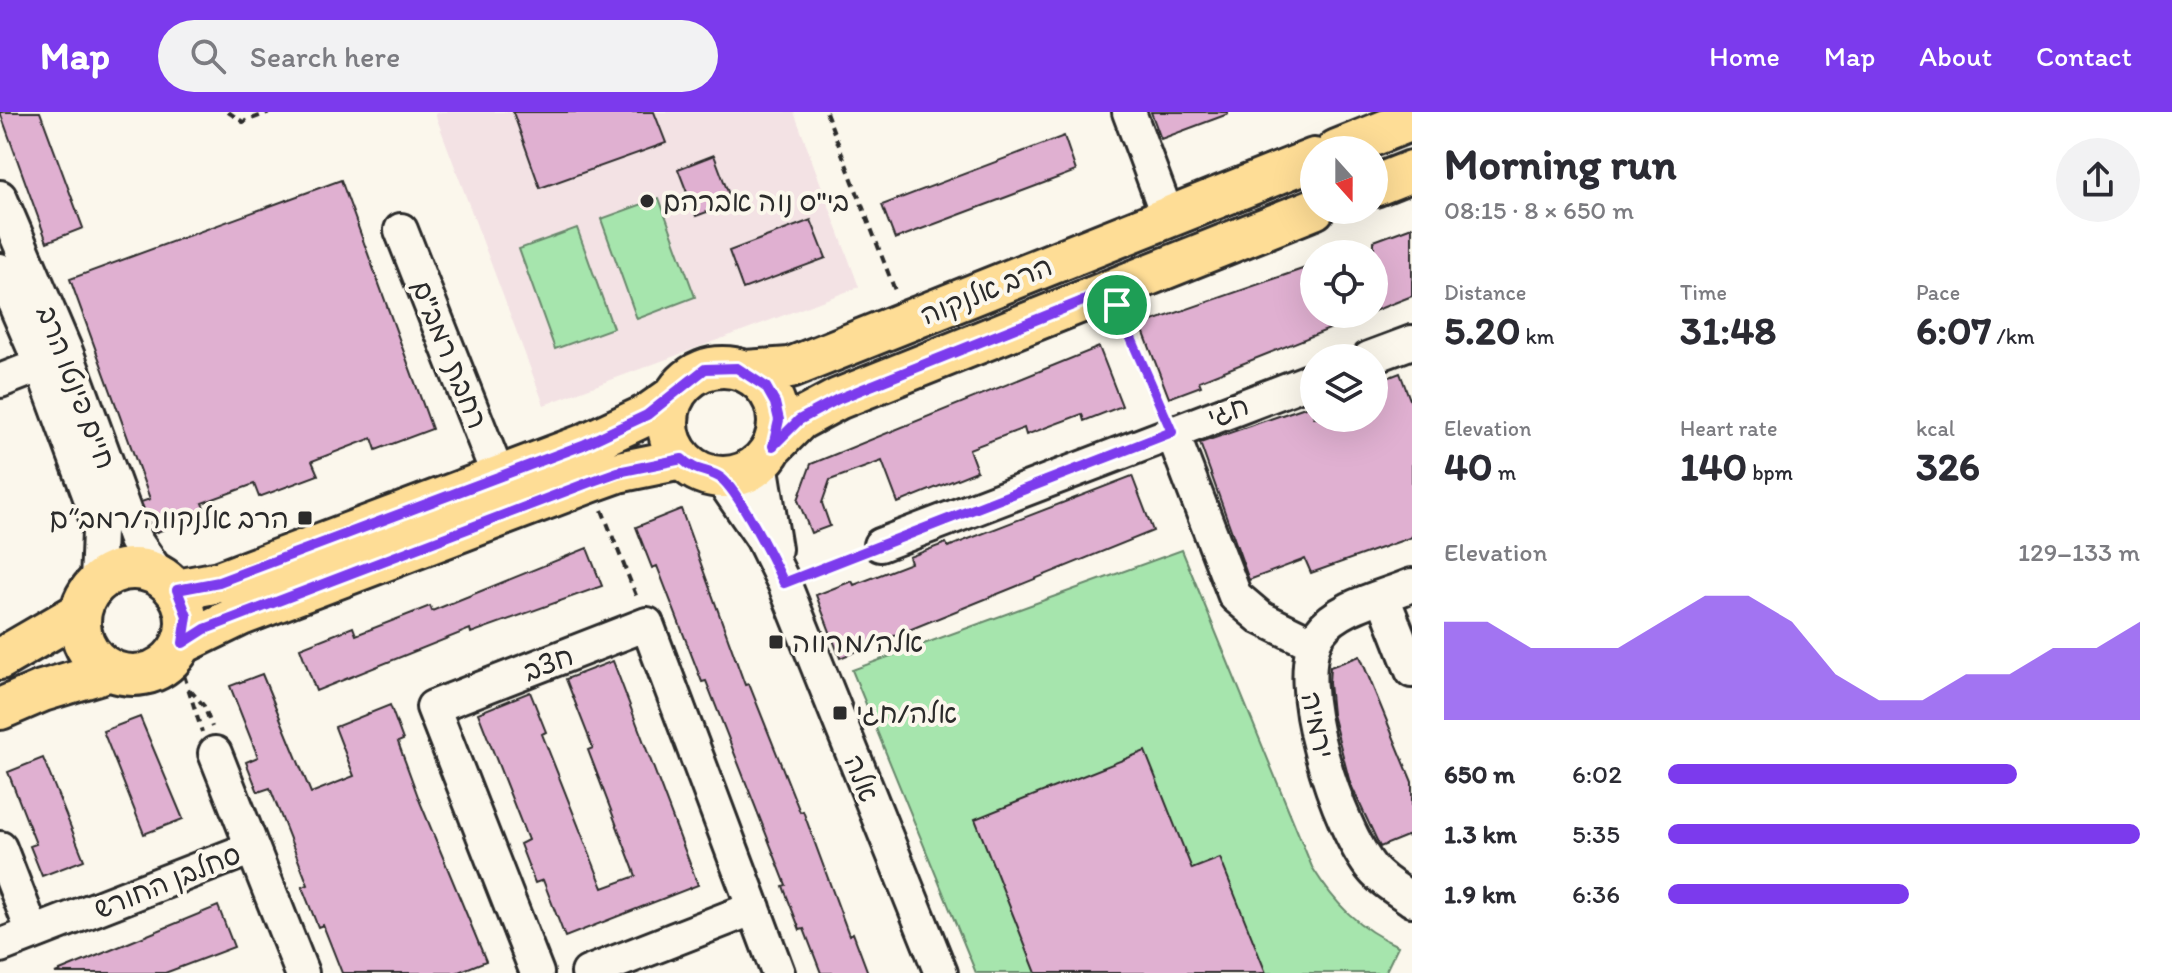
<!DOCTYPE html>
<meta charset="utf-8">
<style>
:root{--surface:#fff;--page:#f2f2f3;--text:#2b2b33;--muted:#7c7c81;--accent:#7c3aed}
body{margin:0;font-family:Itim,"Playpen Sans Hebrew",sans-serif;background:var(--page);color:var(--text);height:100vh;display:flex;flex-direction:column;font-size:30px;white-space:nowrap}
*{box-sizing:border-box;margin:0}
p{font-size:26px;color:var(--muted)}
.icon{flex:none;width:44px;height:44px;fill:none;stroke:currentColor;stroke-width:2;stroke-linecap:round;stroke-linejoin:round}
.map{position:relative;flex:1;overflow:hidden}
.panel{display:flex;flex-direction:column;background:var(--surface);width:760px}
.panel>*{flex:none}
.needle{width:52px;rotate:159deg}
.controls{position:absolute;left:1300px;top:24px;display:grid;gap:16px}
.controls a{display:grid;place-items:center;width:88px;height:88px;border-radius:50%;background:var(--surface);box-shadow:0 8px 32px #0002;font-size:40px}
.pin{position:absolute;display:grid;place-items:center;width:68px;height:68px;color:#fff;margin:-34px;border:4px solid #fff;border-radius:50%;box-shadow:0 2px 8px #0007}
.round{display:grid;place-items:center;flex:none;width:84px;height:84px;border-radius:42px;background:var(--page)}
.summary{display:flex;align-items:center;justify-content:space-between;height:136px;padding:0 32px}
h1{font-size:44px;font-weight:700;line-height:60px}
.stats{display:grid;grid-template-columns:repeat(3,1fr);gap:12px;height:136px;padding:8px 32px}
.stats div{display:grid;align-content:center}
.stats b{font-size:40px;font-weight:700}
.stats small{font-size:22px;font-weight:400}
.stats p{font-size:22px}
.chart{height:224px;padding:16px 32px}
.chart p{display:flex;justify-content:space-between}
.chart svg{width:100%;height:144px;margin-top:8px;fill:var(--accent);opacity:.7}
ul{padding:0 32px;list-style:none;font-size:26px}
li{display:grid;grid-template-columns:128px 96px 1fr;align-items:center;height:60px}
li i{height:20px;border-radius:10px;background:var(--accent)}
header{display:flex;align-items:center;gap:48px;box-sizing:border-box;height:112px;padding:0 40px;background:var(--accent);color:#fff}
header strong{font-size:38px}
nav{display:flex;gap:44px;margin-inline-start:auto;font-size:28px}
.search{width:560px;height:72px;background:var(--page);display:flex;align-items:center;gap:20px;box-sizing:border-box;padding:0 28px;border-radius:44px;color:var(--muted);font-size:30px}
main{display:flex;flex:1;min-height:0}
.map>svg:first-child{display:block}
.built{fill:#f3e2e4}
.green{fill:#a6e5ad;stroke:#68886c;stroke-width:2}
.building{fill:#e0b0d1;stroke:#2b2b2b;stroke-width:2}
.lines{fill:none;stroke-linecap:round;stroke-linejoin:round}
.minor-casing{stroke:#2b2b2b;stroke-width:38}
.major-casing{stroke:#2b2b2b;stroke-width:46}
.path{stroke:#2b2b2b;stroke-width:4;stroke-dasharray:8 6;stroke-linecap:butt}
.minor{stroke:#fbf7ec;stroke-width:32}
.major{stroke:#fedd96;stroke-width:40}
.route-casing{stroke:#fff;stroke-width:16}
.route{stroke:#7c3aed;stroke-width:10}
.poi-dot{fill:#2b2b2b;stroke:#fbf7ec;stroke-width:3}
.labels{text-anchor:middle;dominant-baseline:central;stroke-width:8;stroke-linejoin:round;paint-order:stroke}
.poi-label{font-size:28px;fill:#2b2b2b;stroke:#fbf7ec;text-anchor:start}
.street-label{font-size:28px;fill:#2b2b2b;stroke:#fbf7ec}
</style>
<header>
<strong>Map</strong>
<div class="search"><svg class="icon" aria-label="search" viewBox="0 0 24 24"><circle cx="10" cy="10" r="6"/><path d="M15 15l6 6"/></svg>Search here</div>
<nav><a>Home</a><a>Map</a><a>About</a><a>Contact</a></nav>
</header>
<main>
<div class="map">
<svg width="1412" height="861" viewBox="0 0 1412 861">
<rect width="100%" height="100%" fill="#fbf7ec"/>
<filter id="ink" filterUnits="userSpaceOnUse"><feTurbulence type="fractalNoise" baseFrequency=".0125" numOctaves="2"/><feDisplacementMap in="SourceGraphic" scale="16" xChannelSelector="R" yChannelSelector="G"/><feConvolveMatrix kernelMatrix="1 2 1 2 8 2 1 2 1" color-interpolation-filters="sRGB"/></filter>
<g filter="url(#ink)">
<!-- built -->
<path class="built" d="M 441,0 L 794,0 L 859,175 L 544,293 L 435,2 Z"/>
<!-- green -->
<path class="green" d="M 659,86 L 695,185 L 637,207 L 601,107 Z
M 577,116 L 613,216 L 555,237 L 519,137 Z
M 1182,438 L 1312,755 C 1335,792 1358,816 1398,834 L 1385,861 L 976,861 L 852,558 Z"/>
<!-- building -->
<path class="building" d="M 0,0 L 40,0 L 83,116 L 47,130 Z
M 513,0 L 654,0 L 666,31 L 540,76 Z
M 1151,0 L 1228,0 L 1228,2 L 1161,27 Z
M 1064,24 L 1076,59 L 895,127 L 882,93 Z
M 714,43 L 732,91 L 696,104 L 678,57 Z
M 341,68 L 432,317 L 376,338 L 372,326 L 312,349 L 318,363 L 259,385 L 254,372 L 202,391 L 207,402 L 154,421 L 141,390 L 150,387 L 70,167 Z
M 811,108 L 826,146 L 743,177 L 729,139 Z
M 1412,115 L 1412,184 L 1374,199 L 1374,129 Z
M 1314,153 L 1314,202 L 1362,204 L 1199,269 L 1201,274 L 1169,286 L 1141,213 Z
M 1099,235 L 1122,294 L 1084,309 L 1082,302 L 1026,323 L 1024,316 L 969,337 L 977,359 L 898,391 L 882,349 L 830,368 L 822,391 L 830,414 L 811,421 L 798,388 L 811,352 Z
M 1400,261 L 1412,293 L 1412,425 L 1311,461 L 1305,447 L 1249,468 L 1200,331 L 1314,292 L 1314,306 L 1374,306 L 1374,271 Z
M 1132,364 L 1153,419 L 840,546 L 816,483 L 852,469 L 854,473 L 911,451 L 909,445 L 946,431 L 948,435 Z
M 681,397 L 745,573 L 749,572 L 800,700 L 803,699 L 849,823 L 853,821 L 868,861 L 821,861 L 804,817 L 800,818 L 783,774 L 786,773 L 706,569 L 702,570 L 657,454 L 652,456 L 636,415 Z
M 587,436 L 602,474 L 471,521 L 470,517 L 316,579 L 300,536 L 353,515 L 356,523 L 430,494 L 432,499 Z
M 1360,544 L 1412,670 L 1412,722 L 1380,735 L 1350,671 L 1332,602 L 1329,571 L 1330,555 Z
M 613,549 L 698,773 L 565,825 L 543,768 L 535,771 L 520,732 L 528,728 L 478,601 L 530,580 L 546,620 L 542,622 L 603,776 L 636,764 L 588,638 L 593,636 L 566,567 Z
M 262,562 L 311,681 L 354,664 L 335,615 L 390,593 L 403,628 L 398,630 L 420,690 L 486,849 L 456,861 L 342,861 L 323,813 L 318,815 L 302,775 L 308,773 L 270,676 L 258,680 L 246,650 L 258,645 L 230,574 Z
M 140,605 L 183,707 L 144,722 L 103,619 Z
M 1145,639 L 1192,757 L 1220,746 L 1266,861 L 1036,861 L 975,707 Z
M 43,646 L 84,748 L 42,764 L 30,734 L 36,732 L 8,660 Z
M 218,794 L 234,835 L 165,861 L 55,861 Z"/>
<g class="lines">
<defs>
<path id="minor" d="M 1129,0 L 1168,105
M 0,85 L 67,242 L 135,428 L 159,463
M 401,118 L 499,366
M 0,158 L 41,253 L 91,388 L 99,419 L 97,470
M 1369,246 L 1412,230
M 0,269 L 41,253
M 1172,320 L 1235,484 L 1261,506 L 1314,532
M 761,350 L 775,437
M 720,365 L 762,426 L 784,471 L 941,861
M 880,433 L 1314,267
M 1412,473 C 1384,485 1338,494 1320,520 C 1287,567 1339,718 1373,758 C 1383,770 1400,779 1412,788
M 1383,485 L 1412,559
M 215,641 L 302,861
M 0,736 L 33,821
M 0,834 L 252,736
M 537,861 L 433,595 L 647,512 L 778,861
M 588,861 L 754,796"/>
<path id="major" d="M 1337,38 L 1412,8
M 1374,74 L 1412,59
M668 310a55 55 0 1 1 110 0a55 55 0 1 1-110 0Z
M 745,259 L 790,256 L 1314,47
M 773,334 L 799,308 L 838,287 L 1314,97
M80 510a53 53 0 1 1 106 0a53 53 0 1 1-106 0Z
M 177,478 L 219,470 L 583,333 L 647,303 L 674,284
M 183,531 L 241,503 L 590,370 L 618,360 L 682,347
M 0,547 L 81,500
M 0,597 L 42,579 L 111,558"/>
</defs>
<!-- minor casing -->
<use href="#minor" class="minor-casing"/>
<!-- major casing -->
<use href="#major" class="major-casing"/>
<!-- path -->
<path class="path" d="M 228,0 L 243,10 L 270,0
M 826,0 L 896,181
M 1123,206 L 1162,297
M 602,398 L 637,486
M 808,461 L 856,442
M 184,563 L 202,620
M 190,578 L 204,594 L 212,615
M 130,583 L 152,581 L 180,563"/>
<!-- minor -->
<use href="#minor" class="minor"/>
<!-- major -->
<use href="#major" class="major"/>
</g>
</g>
<g class="lines" filter="url(#ink)">
<defs>
<path id="route" d="M 1110,178 L 1172,320 L 784,471 C 773,448 739,380 721,366 C 710,358 695,360 682,347 L 618,360 L 590,370 L 205,517 L 183,531 L 187,504 L 177,478 L 219,470 L 583,333 L 647,303 L 705,257 L 737,256 L 766,275 L 775,291 L 779,308 L 773,334 L 799,308 L 838,287 Z"/>
</defs>
<!-- route casing -->
<use href="#route" class="route-casing"/>
<!-- route -->
<use href="#route" class="route"/>
</g>
<!-- markers -->
<g class="poi-dot">
<circle cx="647" cy="89" r="8"/>
<rect x="297" y="398" width="16" height="16" rx="4"/>
<rect x="768" y="522" width="16" height="16" rx="4"/>
<rect x="832" y="593" width="16" height="16" rx="4"/>
</g>
<g class="labels">
<!-- poi labels -->
<g class="poi-label">
<text x="663" y="89">בי"ס נוה אברהם</text>
<text x="289" y="406" text-anchor="end">הרב אלנקווה/רמב״ם</text>
<text x="792" y="530">אלה/מרווה</text>
<text x="856" y="601">אלה/חגי</text>
</g>
<!-- street labels -->
<g class="street-label">
<text transform="translate(986 178) rotate(-22)">הרב אלנקוה</text>
<text transform="translate(450 242) rotate(68)">רחבת רמב"ם</text>
<text transform="translate(77 275) rotate(69)">חיים פינטו הרב</text>
<text transform="translate(1228 299) rotate(-21)">חגי</text>
<text transform="translate(548 551) rotate(-21)">חצב</text>
<text transform="translate(1318 613) rotate(78)">ירמיה</text>
<text transform="translate(862 666) rotate(68)">אלה</text>
<text transform="translate(167 769) rotate(-22)">סחלבן החורש</text>
</g>
</g>
</svg>
<div class="controls">
<a><svg class="needle" viewBox="-14 -14 28 28"><path d="M0-13l5 13h-10z" fill="#e53935"/><path d="M0 13l5-13h-10z" fill="#7c7c81"/></svg></a>
<a><svg class="icon" aria-label="locate" viewBox="0 0 24 24"><circle cx="12" cy="12" r="6"/><path d="M12 2v4M12 18v4M2 12h4M18 12h4"/></svg></a>
<a><svg class="icon" aria-label="layers" viewBox="0 0 24 24"><path d="M12 4l9 5-9 5-9-5zM3 14l9 5 9-5"/></svg></a>
</div>
<div class="pin" style="left:1117px;top:193px;background:#1e9e55"><svg class="icon" aria-label="arrive" viewBox="0 0 24 24"><path d="M6 21V4h12l-3 4 3 4H6"/></svg></div>
</div>
<section class="panel">
<div class="summary"><div><h1>Morning run</h1><p>08:15 · 8 × 650 m</p></div><a class="round"><svg class="icon" aria-label="share" viewBox="0 0 24 24"><path d="M12 15V3M7 8l5-5 5 5M5 13v7h14v-7"/></svg></a></div>
<div class="stats">
<div><p>Distance</p><b>5.20<small> km</small></b></div>
<div><p>Time</p><b>31:48</b></div>
<div><p>Pace</p><b>6:07<small> /km</small></b></div>
</div>
<div class="stats">
<div><p>Elevation</p><b>40<small> m</small></b></div>
<div><p>Heart rate</p><b>140<small> bpm</small></b></div>
<div><p>kcal</p><b>326</b></div>
</div>
<div class="chart"><p><span>Elevation</span>129–133 m</p>
<svg viewBox="0 0 160 44" preserveAspectRatio="none"><path d="M0 44V14L10 14L20 22L30 22L40 22L50 14L60 6L70 6L80 14L90 30L100 38L110 38L120 30L130 30L140 22L150 22L160 14V44z"/></svg>
</div>
<ul>
<li><b>650 m</b>6:02<i style="width:74%"></i></li>
<li><b>1.3 km</b>5:35<i style="width:100%"></i></li>
<li><b>1.9 km</b>6:36<i style="width:51%"></i></li>
</ul>
</section>
</main>
